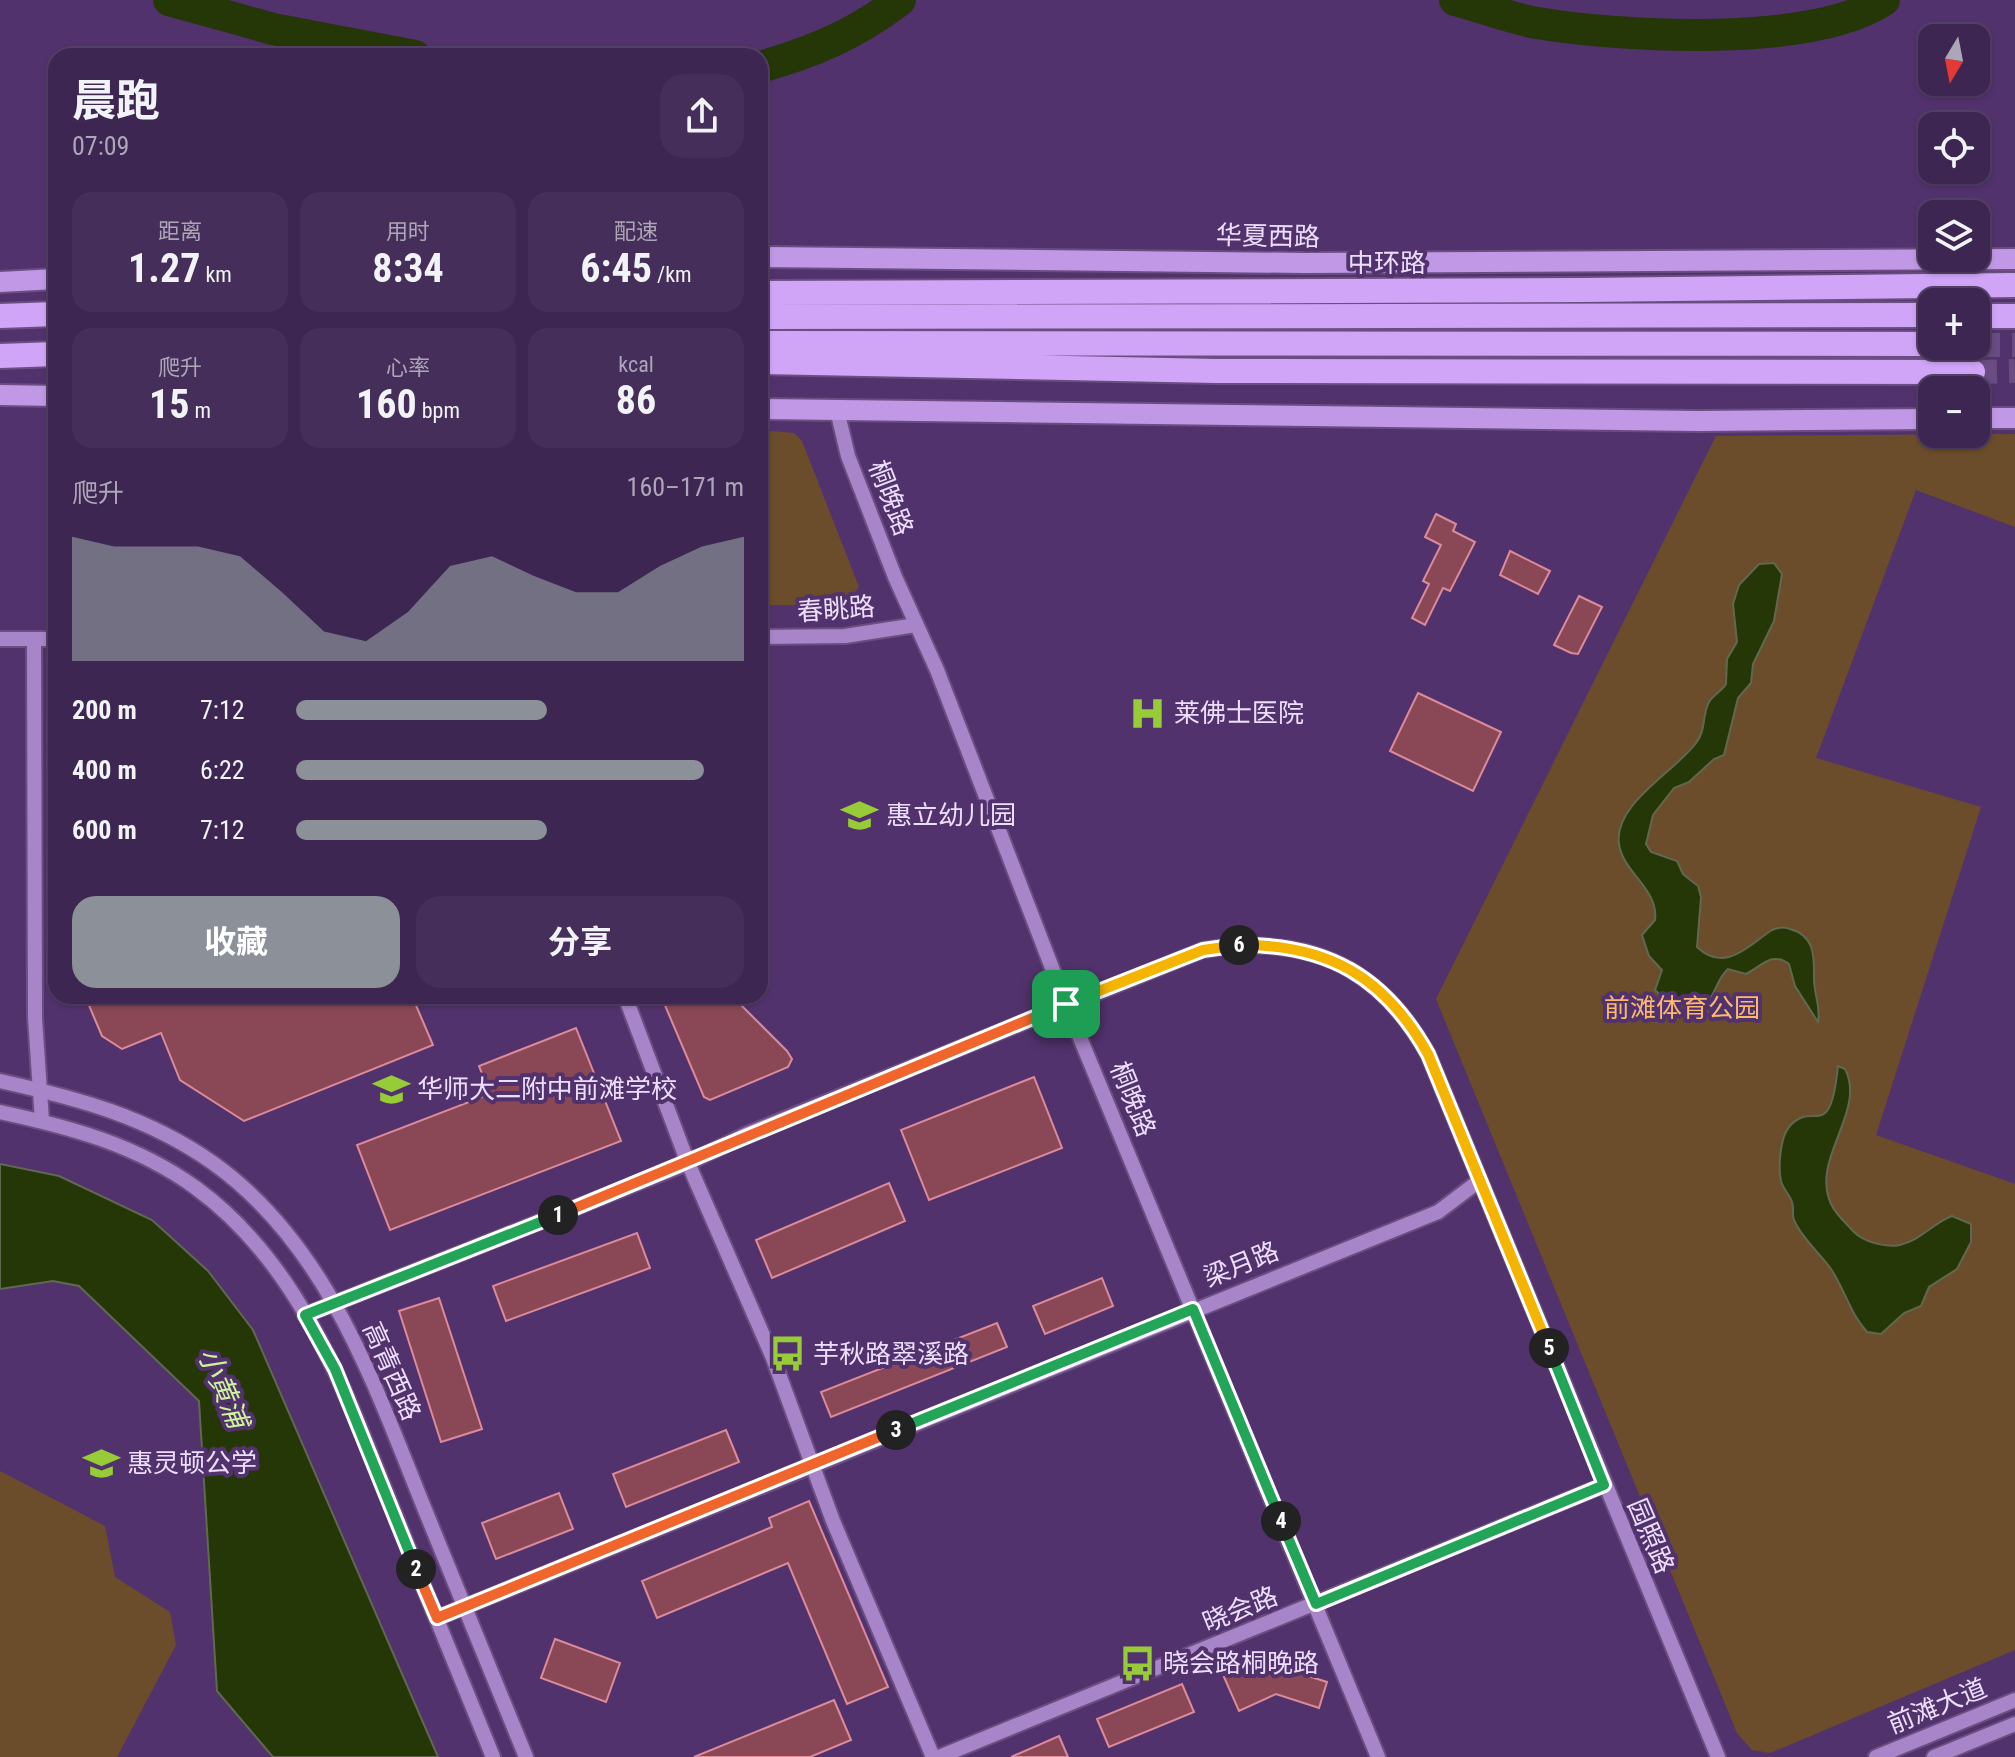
<!DOCTYPE html>
<html lang="zh">
<meta charset="utf-8">
<style>
:root{--surface:#3e2652;--page:#452e59;--text:#f1f3f6;--muted:#ada5b8;--line:#574369;--accent:#8c9099}
body{margin:0;font-family:"Roboto Condensed","Noto Sans SC",sans-serif;background:var(--page);color:var(--text);height:100vh;display:flex;flex-direction:column;font-size:30px;white-space:nowrap}
*{box-sizing:border-box;margin:0}
p{font-size:26px;color:var(--muted)}
.icon{flex:none;width:44px;height:44px;fill:none;stroke:currentColor;stroke-width:2;stroke-linecap:round;stroke-linejoin:round}
.map{position:relative;flex:1;overflow:hidden}
.panel{position:absolute;left:48px;top:48px;width:720px;height:956px;display:flex;flex-direction:column;background:var(--surface);border-radius:24px;box-shadow:0 2px 6px #0004,0 0 0 2px var(--line)}
.panel>*{flex:none}
.needle{width:52px;rotate:190deg}
.tools{position:absolute;left:1918px;top:24px;display:grid;gap:16px}
.tools a{display:grid;place-items:center;width:72px;height:72px;border-radius:16px;background:var(--surface);box-shadow:0 2px 6px #0004,0 0 0 2px var(--line);font-size:40px}
.pin{position:absolute;display:grid;place-items:center;width:68px;height:68px;color:#fff;margin:-34px;border-radius:16px;box-shadow:0 4px 12px #0006}
.km{position:absolute;width:40px;height:40px;margin:-20px;border-radius:50%;background:#222;color:#fff;font-size:22px;line-height:40px;text-align:center}
.round{display:grid;place-items:center;flex:none;width:84px;height:84px;border-radius:24px;background:var(--page)}
.headline{display:flex;align-items:center;justify-content:space-between;height:136px;padding:0 24px}
h1{font-size:44px;font-weight:700;line-height:60px}
.metrics{display:grid;grid-template-columns:repeat(3,1fr);gap:12px;height:136px;padding:8px 24px}
.metrics div{display:grid;align-content:center;border-radius:20px;background:var(--page);text-align:center}
.metrics b{font-size:40px;font-weight:700}
.metrics small{font-size:22px;font-weight:400}
.metrics p{font-size:22px}
.chart{height:224px;padding:16px 24px}
.chart p{display:flex;justify-content:space-between}
.chart svg{width:100%;height:144px;margin-top:8px;fill:var(--accent);opacity:.7}
.cta{display:flex;gap:16px;margin-top:auto;padding:16px 24px}
.cta a{flex:1;height:92px;border-radius:24px;background:var(--accent);color:#fff;font-size:32px;font-weight:700;line-height:92px;text-align:center}
.cta a+a{background:var(--page);color:var(--text)}
ul{padding:0 24px;list-style:none;font-size:26px}
li{display:grid;grid-template-columns:128px 96px 1fr;align-items:center;height:60px}
li i{height:20px;border-radius:10px;background:var(--accent)}
.map>svg:first-child{display:block}
.green{fill:#6c4d2b}
.water{fill:#253607;stroke:#616850;stroke-width:2}
.lines{fill:none;stroke-linecap:round;stroke-linejoin:round}
.river{stroke:#253607;stroke-width:32}
.building{fill:#8a4856;stroke:#dd8a9a;stroke-width:2}
.highway-tunnel{stroke:#694c82;stroke-width:24;stroke-dasharray:24 12;stroke-linecap:butt}
.minor-casing{stroke:#6a4e80;stroke-width:18}
.major-casing{stroke:#6a4e80;stroke-width:24}
.highway-casing{stroke:#6a4e80;stroke-width:28}
.minor{stroke:#a885c8;stroke-width:14}
.major{stroke:#c098e5;stroke-width:20}
.highway{stroke:#d0a5f8;stroke-width:24}
.split-1-casing{stroke:#fff;stroke-width:16}
.split-2-casing{stroke:#fff;stroke-width:16}
.split-3-casing{stroke:#fff;stroke-width:16}
.split-4-casing{stroke:#fff;stroke-width:16}
.split-5-casing{stroke:#fff;stroke-width:16}
.split-6-casing{stroke:#fff;stroke-width:16}
.split-7-casing{stroke:#fff;stroke-width:16}
.split-1{stroke:#f0652b;stroke-width:10}
.split-2{stroke:#22a559;stroke-width:10}
.split-3{stroke:#f0652b;stroke-width:10}
.split-4{stroke:#22a559;stroke-width:10}
.split-5{stroke:#22a559;stroke-width:10}
.split-6{stroke:#f5b400;stroke-width:10}
.split-7{stroke:#f5b400;stroke-width:10}
.labels{text-anchor:middle;dominant-baseline:central;stroke-width:8;stroke-linejoin:round;paint-order:stroke}
.street-label{font-size:26px;fill:#ecdefb;stroke:#52326d}
.poi-label{font-size:26px;fill:#ecdefb;stroke:#52326d;text-anchor:start}
.park-label{font-size:26px;fill:#fbb86e;stroke:#52326d}
.water-label{font-size:28px;font-style:italic;fill:#cdf39b;stroke:#52326d}
</style>
<div class="map">
<svg width="2015" height="1757" viewBox="0 0 2015 1757">
<rect width="100%" height="100%" fill="#52326d"/>
<!-- green -->
<path class="green" d="M 760,430 L 794,433 L 802,441 L 859,587 L 848,601 L 835,605 L 760,605 Z
M 2015,434 L 2015,527 L 1916,490 L 1816,758 L 1981,807 L 1876,1135 L 2015,1184 L 2015,1650 L 1770,1753 L 1752,1750 L 1737,1733 L 1436,999 L 1716,436 Z
M 0,1471 L 105,1526 L 115,1577 L 170,1612 L 176,1645 L 117,1757 L 0,1757 Z"/>
<!-- water -->
<path class="water" d="M 1774,563 L 1782,574 L 1774,621 L 1753,664 L 1751,683 L 1738,698 L 1724,755 L 1714,759 L 1689,782 L 1674,788 L 1653,815 L 1646,844 L 1651,852 L 1677,861 L 1683,874 L 1698,886 L 1701,897 L 1697,947 C 1725,974 1749,945 1772,930 C 1778,927 1784,927 1790,929 C 1816,936 1814,958 1814,979 C 1814,994 1821,1008 1818,1022 L 1795,986 L 1789,964 C 1772,951 1762,966 1746,974 L 1728,969 C 1712,983 1717,1007 1691,1007 L 1684,1002 L 1671,1004 L 1655,990 L 1662,970 L 1649,956 L 1642,935 L 1655,920 C 1659,889 1623,873 1619,844 C 1613,804 1676,771 1696,743 C 1706,731 1702,715 1709,702 C 1713,695 1722,691 1726,684 L 1727,659 L 1737,642 L 1733,604 L 1739,585 L 1759,564 Z
M 1838,1066 L 1845,1069 C 1867,1112 1810,1158 1831,1204 C 1836,1215 1846,1223 1854,1232 C 1864,1242 1886,1248 1900,1245 C 1921,1240 1933,1223 1952,1216 L 1971,1224 L 1971,1242 L 1957,1269 L 1929,1287 L 1921,1306 L 1904,1313 L 1881,1334 L 1867,1332 C 1850,1313 1845,1290 1831,1269 C 1820,1253 1802,1239 1794,1220 C 1792,1215 1794,1208 1792,1202 C 1790,1195 1783,1189 1781,1181 C 1778,1167 1780,1138 1789,1127 C 1813,1098 1830,1146 1838,1066 Z
M 0,1164 L 59,1176 L 152,1220 L 208,1271 L 253,1330 L 438,1757 L 273,1757 L 217,1691 L 199,1401 L 79,1286 L 53,1281 L 0,1289 Z"/>
<g class="lines">
<!-- river -->
<path class="river" d="M 169,0 L 273,29 L 415,56
M 1455,0 C 1482,7 1509,18 1537,23 C 1620,37 1813,48 1884,0
M 760,67 C 813,52 856,34 900,0"/>
</g>
<!-- building -->
<path class="building" d="M 1436,514 L 1456,524 L 1453,531 L 1475,542 L 1450,591 L 1443,588 L 1425,625 L 1412,618 L 1429,584 L 1423,581 L 1441,545 L 1425,537 Z
M 1510,551 L 1550,571 L 1538,594 L 1500,575 Z
M 1579,596 L 1602,607 L 1578,654 L 1571,653 L 1554,645 Z
M 1418,693 L 1501,732 L 1473,791 L 1390,751 Z
M 85,996 L 412,996 L 433,1045 L 244,1121 L 180,1080 L 161,1033 L 122,1049 L 102,1036 Z
M 661,996 L 732,996 L 787,1051 L 792,1059 L 788,1067 L 710,1100 L 704,1097 Z
M 576,1028 L 621,1141 L 390,1230 L 357,1145 L 490,1094 L 479,1066 Z
M 1034,1077 L 1062,1148 L 929,1200 L 901,1130 Z
M 889,1183 L 905,1221 L 772,1278 L 756,1240 Z
M 637,1233 L 650,1268 L 506,1321 L 493,1286 Z
M 1102,1278 L 1113,1306 L 1045,1334 L 1033,1306 Z
M 439,1298 L 482,1429 L 441,1442 L 399,1311 Z
M 997,1323 L 1007,1347 L 831,1417 L 821,1392 Z
M 726,1430 L 739,1462 L 626,1507 L 613,1474 Z
M 559,1493 L 573,1529 L 496,1559 L 482,1523 Z
M 809,1501 L 888,1687 L 847,1704 L 788,1563 L 657,1618 L 642,1581 L 772,1527 L 769,1518 Z
M 555,1639 L 620,1663 L 606,1702 L 541,1678 Z
M 1261,1661 L 1327,1682 L 1319,1708 L 1276,1694 L 1239,1711 L 1224,1677 Z
M 1182,1684 L 1194,1712 L 1109,1747 L 1097,1719 Z
M 834,1700 L 851,1740 L 810,1757 L 694,1757 Z
M 1059,1736 L 1068,1757 L 1011,1757 Z"/>
<g class="lines">
<!-- highway-tunnel -->
<path class="highway-tunnel" d="M 1976,345 L 2015,345
M 1973,372 L 2015,371"/>
<defs>
<path id="minor" d="M 837,410 L 848,456 L 895,577 L 937,670 L 1066,1004 L 1378,1757
M 760,637 L 845,636 L 916,625
M 0,639 L 56,639
M 34,639 L 35,1018 L 42,1121
M 625,996 L 688,1163 L 773,1358 L 833,1521 L 933,1757
M 0,1081 C 77,1098 148,1117 213,1163 C 328,1245 374,1384 425,1510 C 459,1592 492,1675 526,1757
M 0,1112 C 70,1127 137,1145 196,1188 C 304,1267 347,1397 395,1515 C 427,1596 460,1676 493,1757
M 305,1315 L 688,1163 L 747,1134 L 1203,950 C 1304,933 1378,964 1428,1054 L 1718,1757
M 437,1618 L 1438,1212 L 1479,1181
M 939,1757 L 1604,1485
M 1876,1757 L 2015,1700
M 1934,1757 L 2015,1724"/>
<path id="major" d="M 760,257 L 1305,263 L 2015,259
M 0,282 L 56,279
M 0,395 L 56,396
M 760,409 L 1699,421 L 1932,419
M 1976,418 L 2015,418"/>
<path id="highway" d="M 760,293 L 1584,290 L 2015,285
M 0,316 L 56,314
M 1976,316 L 2015,316
M 760,317 L 1932,315
M 760,343 L 1932,344
M 0,356 L 56,354
M 760,362 L 1217,371 L 1973,372"/>
</defs>
<!-- minor casing -->
<use href="#minor" class="minor-casing"/>
<!-- major casing -->
<use href="#major" class="major-casing"/>
<!-- highway casing -->
<use href="#highway" class="highway-casing"/>
<!-- minor -->
<use href="#minor" class="minor"/>
<!-- major -->
<use href="#major" class="major"/>
<!-- highway -->
<use href="#highway" class="highway"/>
</g>
<g class="lines">
<defs>
<path id="split-1" d="M 558,1215 L 1066,1004"/>
<path id="split-2" d="M 416,1569 L 335,1369 L 305,1315 L 558,1215"/>
<path id="split-3" d="M 416,1569 L 437,1618 L 896,1430"/>
<path id="split-4" d="M 896,1430 L 1193,1309 L 1281,1521"/>
<path id="split-5" d="M 1281,1521 L 1316,1604 L 1604,1485 L 1549,1348"/>
<path id="split-6" d="M 1239,945 C 1328,944 1385,977 1428,1054 L 1549,1348"/>
<path id="split-7" d="M 1066,1004 L 1203,950 L 1239,945"/>
</defs>
<!-- split-1 casing -->
<use href="#split-1" class="split-1-casing"/>
<!-- split-2 casing -->
<use href="#split-2" class="split-2-casing"/>
<!-- split-3 casing -->
<use href="#split-3" class="split-3-casing"/>
<!-- split-4 casing -->
<use href="#split-4" class="split-4-casing"/>
<!-- split-5 casing -->
<use href="#split-5" class="split-5-casing"/>
<!-- split-6 casing -->
<use href="#split-6" class="split-6-casing"/>
<!-- split-7 casing -->
<use href="#split-7" class="split-7-casing"/>
<!-- split-1 -->
<use href="#split-1" class="split-1"/>
<!-- split-2 -->
<use href="#split-2" class="split-2"/>
<!-- split-3 -->
<use href="#split-3" class="split-3"/>
<!-- split-4 -->
<use href="#split-4" class="split-4"/>
<!-- split-5 -->
<use href="#split-5" class="split-5"/>
<!-- split-6 -->
<use href="#split-6" class="split-6"/>
<!-- split-7 -->
<use href="#split-7" class="split-7"/>
</g>
<!-- icons -->
<defs>
<symbol id="hospital-bare" viewBox="-9 -9 18 18"><path d="M-5-5h3v3.5h4V-5h3V5h-3V1.5h-4V5h-3Z" fill="#97cc38" stroke="#52326d" stroke-width="2.5" paint-order="stroke"/></symbol>
<symbol id="school-bare" viewBox="-9 -9 18 18"><path d="M0-5L7-2L0 1L-7-2ZM-4 1L0 2.5L4 1V4Q0 6-4 4Z" fill="#97cc38" stroke="#52326d" stroke-width="2.5" paint-order="stroke"/></symbol>
<symbol id="bus-bare" viewBox="-9 -9 18 18"><path d="M-5-6H5V4H4V6H2V4H-2V6H-4V4H-5ZM-3.5-4V0h7V-4ZM-3.5 1.2v1.5H-2V1.2ZM2 1.2v1.5H3.5V1.2Z" fill="#97cc38" stroke="#52326d" stroke-width="2.5" paint-order="stroke"/></symbol>
</defs>
<g fill-rule="evenodd">
<use href="#hospital-bare" x="1122" y="688" width="51" height="51"/>
<use href="#school-bare" x="834" y="790" width="51" height="51"/>
<use href="#school-bare" x="366" y="1064" width="51" height="51"/>
<use href="#bus-bare" x="762" y="1328" width="51" height="51"/>
<use href="#school-bare" x="76" y="1438" width="51" height="51"/>
<use href="#bus-bare" x="1112" y="1638" width="51" height="51"/>
</g>
<g class="labels">
<!-- street labels -->
<g class="street-label">
<text transform="translate(1268 236) rotate(1)">华夏西路</text>
<text x="1387" y="263">中环路</text>
<text transform="translate(891 498) rotate(69)">桐晚路</text>
<text transform="translate(836 609) rotate(-4)">春眺路</text>
<text transform="translate(1133 1099) rotate(68)">桐晚路</text>
<text transform="translate(1241 1264) rotate(-22)">梁月路</text>
<text transform="translate(392 1371) rotate(66)">高青西路</text>
<text transform="translate(1651 1536) rotate(67)">园照路</text>
<text transform="translate(1240 1609) rotate(-22)">晓会路</text>
<text transform="translate(1937 1706) rotate(-22)">前滩大道</text>
</g>
<!-- poi labels -->
<g class="poi-label">
<text x="1174" y="713">莱佛士医院</text>
<text x="886" y="815">惠立幼儿园</text>
<text x="417" y="1089">华师大二附中前滩学校</text>
<text x="813" y="1354">芋秋路翠溪路</text>
<text x="127" y="1463">惠灵顿公学</text>
<text x="1163" y="1663">晓会路桐晚路</text>
</g>
<!-- park labels -->
<g class="park-label">
<text x="1682" y="1008">前滩体育公园</text>
</g>
<!-- water labels -->
<g class="water-label">
<text transform="translate(223 1388) rotate(67)">小黄浦</text>
</g>
</g>
</svg>
<div class="tools">
<a><svg class="needle" viewBox="-14 -14 28 28"><path d="M0-13l5 13h-10z" fill="#e53935"/><path d="M0 13l5-13h-10z" fill="#ada5b8"/></svg></a>
<a><svg class="icon" aria-label="locate" viewBox="0 0 24 24"><circle cx="12" cy="12" r="6"/><path d="M12 2v4M12 18v4M2 12h4M18 12h4"/></svg></a>
<a><svg class="icon" aria-label="layers" viewBox="0 0 24 24"><path d="M12 4l9 5-9 5-9-5zM3 14l9 5 9-5"/></svg></a>
<a>+</a>
<a>−</a>
</div>
<div class="pin" style="left:1066px;top:1004px;background:#1e9e55"><svg class="icon" aria-label="arrive" viewBox="0 0 24 24"><path d="M6 21V4h12l-3 4 3 4H6"/></svg></div>
<b class="km" style="left:558px;top:1215px">1</b>
<b class="km" style="left:416px;top:1569px">2</b>
<b class="km" style="left:896px;top:1430px">3</b>
<b class="km" style="left:1281px;top:1521px">4</b>
<b class="km" style="left:1549px;top:1348px">5</b>
<b class="km" style="left:1239px;top:945px">6</b>
<section class="panel">
<div class="headline"><div><h1>晨跑</h1><p>07:09</p></div><a class="round"><svg class="icon" aria-label="share" viewBox="0 0 24 24"><path d="M12 15V3M7 8l5-5 5 5M5 13v7h14v-7"/></svg></a></div>
<div class="metrics">
<div><p>距离</p><b>1.27<small> km</small></b></div>
<div><p>用时</p><b>8:34</b></div>
<div><p>配速</p><b>6:45<small> /km</small></b></div>
</div>
<div class="metrics">
<div><p>爬升</p><b>15<small> m</small></b></div>
<div><p>心率</p><b>160<small> bpm</small></b></div>
<div><p>kcal</p><b>86</b></div>
</div>
<div class="chart"><p><span>爬升</span>160–171 m</p>
<svg viewBox="0 0 160 44" preserveAspectRatio="none"><path d="M0 44V6L10 9L20 9L30 9L40 12L50 23L60 35L70 38L80 29L90 15L100 12L110 18L120 23L130 23L140 15L150 9L160 6V44z"/></svg>
</div>
<ul>
<li><b>200 m</b>7:12<i style="width:56%"></i></li>
<li><b>400 m</b>6:22<i style="width:91%"></i></li>
<li><b>600 m</b>7:12<i style="width:56%"></i></li>
</ul>
<div class="cta"><a>收藏</a><a>分享</a></div>
</section>
</div>
